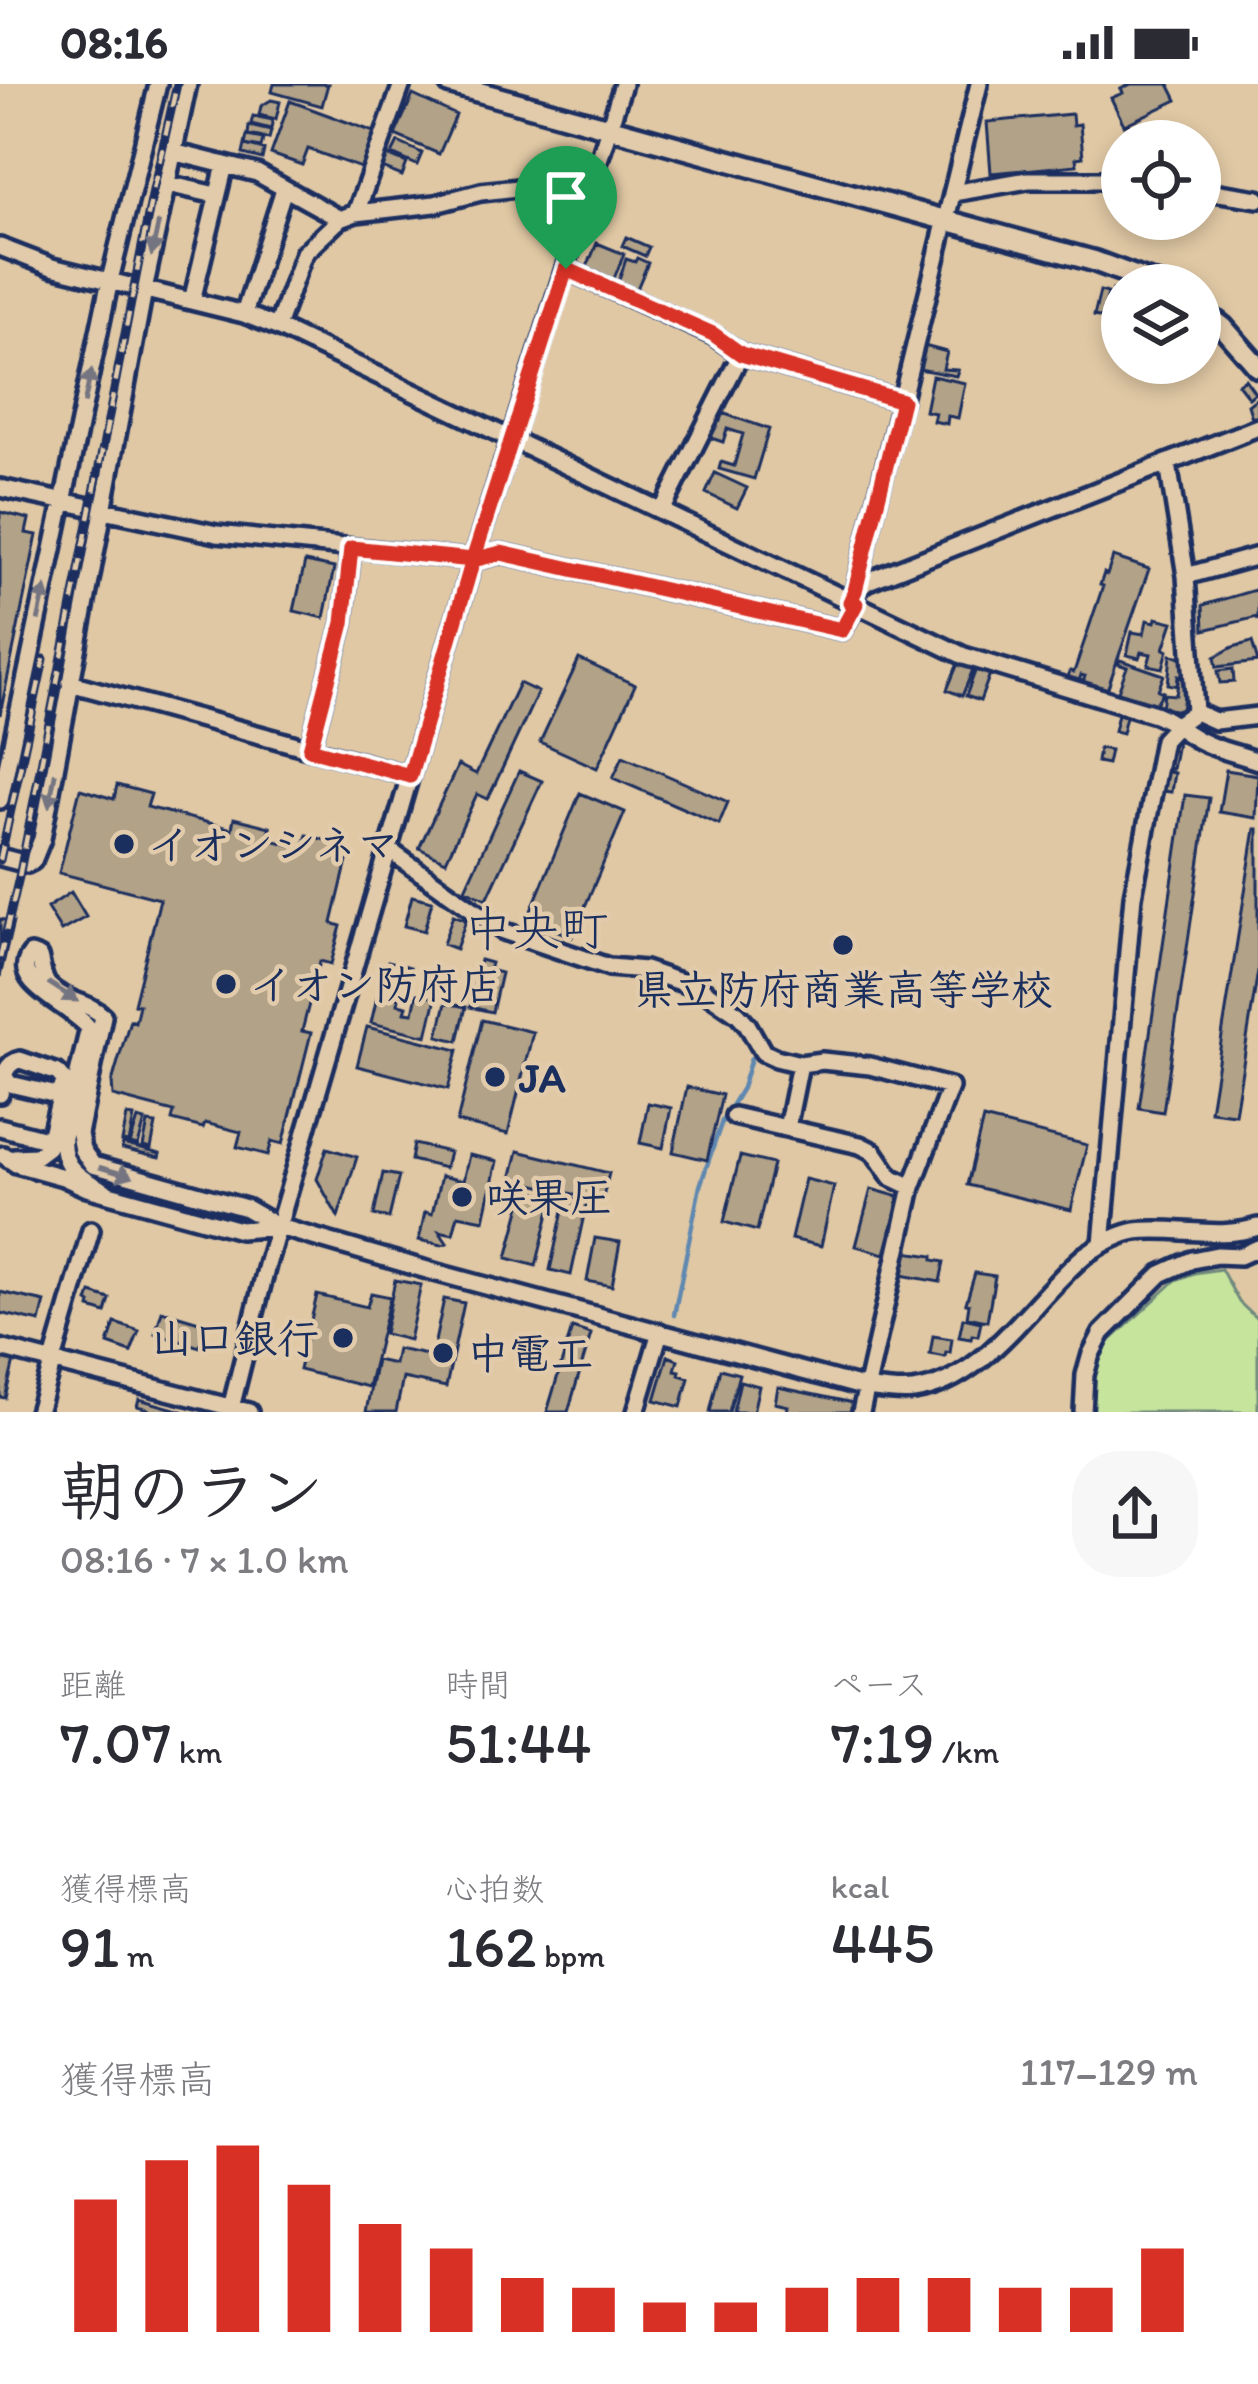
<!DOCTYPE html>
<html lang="ja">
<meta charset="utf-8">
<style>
:root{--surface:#fff;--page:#f7f7f7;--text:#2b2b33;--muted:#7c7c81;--accent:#d93025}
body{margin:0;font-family:Itim,"Klee One",sans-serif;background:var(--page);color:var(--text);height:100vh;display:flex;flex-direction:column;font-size:45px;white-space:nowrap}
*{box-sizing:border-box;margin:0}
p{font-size:39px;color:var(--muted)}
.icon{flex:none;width:66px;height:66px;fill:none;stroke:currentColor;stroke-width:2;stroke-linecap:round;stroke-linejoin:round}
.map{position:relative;height:1328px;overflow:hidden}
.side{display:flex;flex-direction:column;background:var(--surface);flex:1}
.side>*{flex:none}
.fabs{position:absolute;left:1101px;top:36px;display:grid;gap:24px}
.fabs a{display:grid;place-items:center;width:120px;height:120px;border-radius:50%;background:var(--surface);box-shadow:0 6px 18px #0003;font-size:60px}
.pin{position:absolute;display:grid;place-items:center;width:102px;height:102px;color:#fff;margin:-123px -51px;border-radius:50% 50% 50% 0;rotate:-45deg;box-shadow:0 0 12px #0007}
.pin .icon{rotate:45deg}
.round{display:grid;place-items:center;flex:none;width:126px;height:126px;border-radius:48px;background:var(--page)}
.headline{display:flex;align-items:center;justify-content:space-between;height:204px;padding:0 60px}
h1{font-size:66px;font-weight:600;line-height:90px}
.figures{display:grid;grid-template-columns:repeat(3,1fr);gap:18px;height:204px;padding:12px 60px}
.figures div{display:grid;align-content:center}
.figures b{font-size:60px;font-weight:600}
.figures small{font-size:33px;font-weight:400}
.figures p{font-size:33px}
.chart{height:336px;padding:24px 60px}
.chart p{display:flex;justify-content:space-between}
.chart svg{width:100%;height:216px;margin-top:12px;stroke:var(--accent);stroke-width:6}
.status{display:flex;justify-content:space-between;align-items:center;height:84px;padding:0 60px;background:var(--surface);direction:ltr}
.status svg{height:33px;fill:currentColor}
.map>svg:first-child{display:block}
.green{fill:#c6e49c;stroke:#708a7d;stroke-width:3}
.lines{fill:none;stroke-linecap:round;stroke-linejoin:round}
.stream{stroke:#5e88b1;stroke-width:4.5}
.building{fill:#b2a287;stroke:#1b2f5e;stroke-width:3}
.minor-casing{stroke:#1b2f5e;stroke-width:24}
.major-casing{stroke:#1b2f5e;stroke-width:27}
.minor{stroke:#e2cbab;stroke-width:15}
.major{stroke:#e2cbab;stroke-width:18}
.rail-casing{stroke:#1b2f5e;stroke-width:9}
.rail{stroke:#e2cbab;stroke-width:4.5;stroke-dasharray:14;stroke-linecap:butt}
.oneway{fill:#757581}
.route-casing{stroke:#fff;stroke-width:24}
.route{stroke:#d93025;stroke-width:15}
.poi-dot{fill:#1b2f5e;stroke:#e2cbab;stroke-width:4.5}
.labels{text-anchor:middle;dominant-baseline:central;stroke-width:9;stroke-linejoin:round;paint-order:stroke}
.poi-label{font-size:42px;font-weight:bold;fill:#1b2f5e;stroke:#e2cbab;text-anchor:start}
.quarter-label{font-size:48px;fill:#1b2f5e;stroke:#e2cbab}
</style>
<div class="status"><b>08:16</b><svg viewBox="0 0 49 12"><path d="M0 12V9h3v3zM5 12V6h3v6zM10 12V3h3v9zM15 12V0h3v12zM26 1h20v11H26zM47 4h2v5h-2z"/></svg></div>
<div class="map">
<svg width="1258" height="1328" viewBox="0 0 1258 1328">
<rect width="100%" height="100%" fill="#e0c8a4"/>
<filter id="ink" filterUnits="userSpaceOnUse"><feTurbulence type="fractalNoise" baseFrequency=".00833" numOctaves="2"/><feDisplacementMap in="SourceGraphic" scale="24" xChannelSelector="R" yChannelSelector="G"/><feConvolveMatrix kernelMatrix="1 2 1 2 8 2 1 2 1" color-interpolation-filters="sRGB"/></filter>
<g filter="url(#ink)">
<!-- green -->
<path class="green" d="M 1221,1185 L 1239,1218 L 1258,1236 L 1258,1328 L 1092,1328 L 1091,1294 L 1109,1258 L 1176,1196 L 1194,1189 Z"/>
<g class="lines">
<!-- stream -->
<path class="stream" d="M 674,1231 L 700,1102 L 722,1037 L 742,1004 L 751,974"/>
</g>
<!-- building -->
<path class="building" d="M 274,0 L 328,0 L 322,22 L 272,8 Z
M 1131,0 L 1169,0 L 1177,16 L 1124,41 L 1111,14 L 1123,9 L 1121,5 Z
M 413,11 L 456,31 L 439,70 L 395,51 Z
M 271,16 L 280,18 L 276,35 L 259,31 L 261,22 Z
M 290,17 L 374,48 L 361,84 L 308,65 L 302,81 L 271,70 Z
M 1072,30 L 1073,41 L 1080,40 L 1083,73 L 1076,74 L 1077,81 L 991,89 L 987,38 Z
M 253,32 L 273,36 L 271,45 L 251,40 Z
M 249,42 L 271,47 L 269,55 L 248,51 Z
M 247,52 L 263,55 L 261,64 L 245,61 Z
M 398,58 L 422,69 L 417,81 L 392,70 Z
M 245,61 L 264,66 L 262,75 L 243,70 Z
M 387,71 L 407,79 L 402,92 L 382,84 Z
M 1122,72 L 1122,90 L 1112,89 L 1109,74 Z
M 626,153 L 649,163 L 645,172 L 622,162 Z
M 597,159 L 624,170 L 611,202 L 584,190 Z
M 637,174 L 648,179 L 636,207 L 618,199 L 626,175 L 635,178 Z
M 1113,206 L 1122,208 L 1122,228 L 1117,226 L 1116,230 L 1109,224 Z
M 1100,207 L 1108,209 L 1103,234 L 1094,232 Z
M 924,262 L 947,268 L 943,285 L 958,286 L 956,292 L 919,285 Z
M 932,292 L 965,299 L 958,334 L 948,332 L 947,340 L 933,337 L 935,329 L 925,327 Z
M 1245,295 L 1255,309 L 1249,314 L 1238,300 Z
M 1258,313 L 1258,335 L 1253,337 L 1248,321 Z
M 722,329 L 769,345 L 754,395 L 719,385 L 721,378 L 734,382 L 743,350 L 727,345 L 723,358 L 708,353 L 714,335 L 720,337 Z
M 715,389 L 747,404 L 737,424 L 706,409 Z
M 0,428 L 29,435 L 26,449 L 37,451 L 0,631 Z
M 1113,473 L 1149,485 L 1107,606 L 1083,598 L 1085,592 L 1081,591 L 1078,600 L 1067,596 L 1070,587 L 1074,588 L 1103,502 L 1100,501 L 1104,489 L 1107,491 Z
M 305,478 L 334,484 L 324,534 L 294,527 Z
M 1258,505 L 1258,537 L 1257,533 L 1204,546 L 1203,521 Z
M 1156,534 L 1173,538 L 1164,565 L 1168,566 L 1163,584 L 1148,581 L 1151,570 L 1141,568 L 1139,574 L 1127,571 L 1132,548 L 1144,550 L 1147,536 L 1155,538 Z
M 1252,558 L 1258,578 L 1217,583 L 1215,573 L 1233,563 Z
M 1171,571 L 1184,573 L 1185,593 L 1178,592 L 1177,602 L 1168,600 Z
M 579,575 L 635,601 L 597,684 L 540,658 Z
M 1120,576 L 1164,591 L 1158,606 L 1163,608 L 1155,621 L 1117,610 L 1127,583 L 1118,580 Z
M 959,577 L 974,583 L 962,612 L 947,606 Z
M 976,585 L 990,590 L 980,617 L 966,612 Z
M 1233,585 L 1234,598 L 1220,599 L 1218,587 Z
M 1179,593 L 1186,594 L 1182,627 L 1162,624 L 1164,610 L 1176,611 Z
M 519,599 L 538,608 L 488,715 L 477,710 L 446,777 L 419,764 L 458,681 L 476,690 Z
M 1118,630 L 1126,632 L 1122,649 L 1114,647 Z
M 1170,658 L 1177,659 L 1172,685 L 1165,684 Z
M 1099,664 L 1110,666 L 1107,680 L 1097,678 Z
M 623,672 L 728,718 L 719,740 L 613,694 Z
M 1226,686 L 1258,691 L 1256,734 L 1219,728 Z
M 519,687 L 542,697 L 487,815 L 465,805 Z
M 1165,687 L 1174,689 L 1171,708 L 1162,707 Z
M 117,701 L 151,710 L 147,723 L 232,745 L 234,734 L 270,743 L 267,755 L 303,764 L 307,751 L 344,761 L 340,775 L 347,777 L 332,839 L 341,842 L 331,880 L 320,877 L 302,947 L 311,949 L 283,1060 L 272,1057 L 268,1071 L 237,1063 L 241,1048 L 205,1039 L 203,1044 L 172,1036 L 174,1028 L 113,1012 L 112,998 L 130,936 L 135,938 L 139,921 L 134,920 L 160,815 L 59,789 L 80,705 L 114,715 Z
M 580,709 L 625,728 L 572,853 L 528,834 Z
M 1185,711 L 1209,714 L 1163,1028 L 1139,1024 Z
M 1255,745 L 1258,745 L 1258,887 L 1235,1030 L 1210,1027 Z
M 71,808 L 86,833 L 61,847 L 47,824 Z
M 412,812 L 432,817 L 424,847 L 404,842 Z
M 453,831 L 466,836 L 456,865 L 443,860 Z
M 0,835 L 13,838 L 0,893 Z
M 480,876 L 491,879 L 489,886 L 501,889 L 492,928 L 470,923 Z
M 388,877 L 410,883 L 406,895 L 393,892 L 394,888 L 386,885 Z
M 417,910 L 436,914 L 427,952 L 371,939 L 377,913 L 386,915 L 386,911 L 399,914 L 398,920 L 407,922 L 405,928 L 413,929 Z
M 446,919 L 466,923 L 458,957 L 438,952 Z
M 482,936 L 533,948 L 508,1050 L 457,1038 Z
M 367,943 L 458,966 L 448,1005 L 357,982 Z
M 687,1003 L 722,1011 L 707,1076 L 673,1068 Z
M 648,1019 L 671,1024 L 663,1064 L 640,1059 Z
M 127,1032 L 134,1033 L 129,1059 L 122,1058 Z
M 138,1035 L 145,1037 L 138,1062 L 130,1060 Z
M 983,1035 L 1087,1061 L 1071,1126 L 967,1101 Z
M 148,1039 L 156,1040 L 151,1065 L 143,1063 Z
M 123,1060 L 160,1070 L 159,1074 L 122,1065 Z
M 414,1060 L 449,1068 L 445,1084 L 411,1076 Z
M 327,1064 L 357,1073 L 338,1133 L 317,1095 Z
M 518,1067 L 609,1089 L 602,1117 L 511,1095 Z
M 469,1071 L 497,1077 L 484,1136 L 458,1131 L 453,1150 L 439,1147 L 447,1159 L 442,1161 L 419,1156 L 425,1128 L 432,1130 L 441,1092 L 463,1097 Z
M 740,1072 L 773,1080 L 757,1147 L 724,1138 Z
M 383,1089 L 399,1092 L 389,1134 L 374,1131 Z
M 805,1095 L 834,1102 L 821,1162 L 791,1155 Z
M 871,1105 L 900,1113 L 885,1170 L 856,1162 Z
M 525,1106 L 553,1113 L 536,1182 L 507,1174 Z
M 566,1113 L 587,1117 L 571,1191 L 550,1186 Z
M 595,1154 L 620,1158 L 612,1202 L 587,1197 Z
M 905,1168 L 933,1172 L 933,1176 L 944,1178 L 940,1198 L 901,1191 Z
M 975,1189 L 995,1192 L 987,1237 L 967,1233 L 969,1220 L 966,1219 Z
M 395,1196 L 421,1201 L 409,1256 L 384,1250 Z
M 0,1208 L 45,1218 L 40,1238 L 0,1229 Z
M 91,1209 L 110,1215 L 106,1229 L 90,1224 L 91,1220 L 88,1218 Z
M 371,1209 L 390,1213 L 368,1303 L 299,1286 L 317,1211 L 367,1223 Z
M 444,1215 L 464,1219 L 446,1303 L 403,1294 L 396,1328 L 366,1328 L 376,1276 L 394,1280 L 397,1265 L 432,1272 Z
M 162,1227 L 206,1240 L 200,1263 L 155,1250 Z
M 963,1234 L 981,1238 L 978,1252 L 972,1251 L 971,1255 L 959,1253 Z
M 115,1239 L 139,1247 L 131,1268 L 108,1260 Z
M 572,1244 L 591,1250 L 568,1328 L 547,1328 Z
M 933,1252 L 952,1255 L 950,1269 L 946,1268 L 945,1273 L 930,1270 Z
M 668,1272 L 678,1276 L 675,1286 L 680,1287 L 679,1291 L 689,1294 L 681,1323 L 655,1316 Z
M 0,1273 L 14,1277 L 5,1314 L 0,1313 Z
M 720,1285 L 739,1290 L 729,1328 L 710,1328 Z
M 740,1297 L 759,1302 L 753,1328 L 733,1328 Z
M 778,1303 L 853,1319 L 851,1328 L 787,1328 L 788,1322 L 775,1319 Z
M 139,1315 L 185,1328 L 147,1328 L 148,1325 L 137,1322 Z"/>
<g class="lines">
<defs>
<path id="minor" d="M 173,68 L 257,89 L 340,135
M 167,100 L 216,111
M 1200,106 L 1258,115
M 953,109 L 1028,96 L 1122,96
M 356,129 L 402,0
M 0,163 L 52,183 L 244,230 L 277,243 L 964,572 L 1155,630 C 1170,636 1177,643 1190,651 C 1209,664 1236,669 1258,677
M 566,185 L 713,251 L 741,270 L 902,317
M 192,217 L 225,81
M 244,230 L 284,105
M 277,243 L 304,169 L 340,135 L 356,129 L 435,120 L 481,108 L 563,99 L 592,103
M 0,404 L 217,450 L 473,476 L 501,469 L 842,546 L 856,521
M 662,427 L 741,270
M 1186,492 L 1258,472
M 856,507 L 868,497 L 1258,343
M 850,517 L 855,507 L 979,0
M 70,599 L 410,692
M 1195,628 L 1215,637 L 1258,632
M 310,665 L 343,539 L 351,464
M 0,716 L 110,196 L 158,0
M 389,766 L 503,847 L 609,883 L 645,886 L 703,906 L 738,930 L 747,940 L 763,968 L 776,974 L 800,980 L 822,977 L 870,982 L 950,1003 L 912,1103 L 861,1328
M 0,773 L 27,780 L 33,777 L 42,755 L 144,206 L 188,0
M 4,992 L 10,1000 L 57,1011 L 63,1007
M 0,1010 C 3,996 4,979 20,976 L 58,989 L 64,996 L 48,1063 L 36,1072 L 14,1073
M 734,1032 L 860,1061 L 874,1068 L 891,1093 L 912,1103
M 0,1043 L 42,1054 L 46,1054 L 54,1047
M 787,1044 L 800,980
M 3,1071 L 16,1080 L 63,1093 L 87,1104 L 240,1146 L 276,1143
M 105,1107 C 80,1095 60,1083 63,1053 L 89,944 C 71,921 7,899 31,870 L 39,873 C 42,882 42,895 49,902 C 64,918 88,917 103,932 L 79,1050 L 82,1066 L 93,1081 L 246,1124 L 279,1143 L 434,1188 L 866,1304 C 882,1306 897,1309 913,1307 C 986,1298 1032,1215 1085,1171 C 1100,1161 1118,1150 1136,1147 C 1177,1142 1218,1156 1258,1143
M 1102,1160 L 1133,812 L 1163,656 L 1178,640 L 1195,628 L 1186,492 L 1168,380
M 0,1264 L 249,1328
M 38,1328 L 91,1146
M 230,1328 L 267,1181 L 473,476 L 623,0
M 636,1328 L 660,1248
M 1083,1328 L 1085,1291 L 1091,1270 L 1102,1249 L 1161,1190 L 1192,1176 L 1217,1171 L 1240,1172 L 1258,1164"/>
<path id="major" d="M 450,0 L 1094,177 L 1159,201
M 1200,225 L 1223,243 L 1258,283"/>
</defs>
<!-- minor casing -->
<use href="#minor" class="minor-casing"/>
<!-- major casing -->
<use href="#major" class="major-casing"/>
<!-- minor -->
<use href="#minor" class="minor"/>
<!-- major -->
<use href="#major" class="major"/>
<defs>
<path id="rail" d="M 0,776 L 44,575
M 0,874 L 19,793 L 153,106 L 177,0"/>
</defs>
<!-- rail casing -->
<use href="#rail" class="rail-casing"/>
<!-- rail -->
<use href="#rail" class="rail"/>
</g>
<!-- one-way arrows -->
<defs><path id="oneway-solid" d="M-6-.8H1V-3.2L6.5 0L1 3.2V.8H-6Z" transform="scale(3)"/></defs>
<g class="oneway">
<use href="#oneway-solid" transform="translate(155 155) rotate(102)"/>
<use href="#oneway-solid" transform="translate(88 302) rotate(-78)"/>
<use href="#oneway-solid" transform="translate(42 519) rotate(-78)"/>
<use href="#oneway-solid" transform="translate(52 706) rotate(101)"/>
<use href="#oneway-solid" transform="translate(63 908) rotate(33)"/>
<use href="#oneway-solid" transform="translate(116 1088) rotate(16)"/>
</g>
</g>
<g class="lines" filter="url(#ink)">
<defs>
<path id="route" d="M 566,185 L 473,476 L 410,692 L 310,665 L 343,539 L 351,464 L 473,476 L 501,469 L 842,546 L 856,520 L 850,518 L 855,507 L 902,317 L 741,270 L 713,250 L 566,185"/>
</defs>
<!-- route casing -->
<use href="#route" class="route-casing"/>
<!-- route -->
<use href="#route" class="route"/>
</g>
<!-- markers -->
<g class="poi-dot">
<circle cx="124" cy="760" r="12"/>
<circle cx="843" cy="861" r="12"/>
<circle cx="226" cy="900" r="12"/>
<circle cx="495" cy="993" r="12"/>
<circle cx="462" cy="1113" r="12"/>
<circle cx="343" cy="1254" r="12"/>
<circle cx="443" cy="1269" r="12"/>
</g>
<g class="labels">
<!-- poi labels -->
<g class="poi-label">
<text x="148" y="760">イオンシネマ</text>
<text x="250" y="900">イオン防府店</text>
<text x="843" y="905" text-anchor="middle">県立防府商業高等学校</text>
<text x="519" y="993">JA</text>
<text x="486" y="1113">咲果圧</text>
<text x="319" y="1254" text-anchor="end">山口銀行</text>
<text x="467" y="1269">中電工</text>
</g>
<!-- quarter labels -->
<g class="quarter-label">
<text x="536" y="844">中央町</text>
</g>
</g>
</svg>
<div class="fabs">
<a><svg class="icon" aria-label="locate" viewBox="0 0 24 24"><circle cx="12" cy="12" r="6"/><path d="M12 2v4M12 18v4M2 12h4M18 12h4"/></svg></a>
<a><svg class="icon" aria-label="layers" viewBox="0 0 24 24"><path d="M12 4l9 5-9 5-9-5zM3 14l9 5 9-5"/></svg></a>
</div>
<div class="pin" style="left:566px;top:185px;background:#1e9e55"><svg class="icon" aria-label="arrive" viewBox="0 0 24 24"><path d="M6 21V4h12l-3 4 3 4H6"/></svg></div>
</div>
<section class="side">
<div class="headline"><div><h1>朝のラン</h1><p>08:16 · 7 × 1.0 km</p></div><a class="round"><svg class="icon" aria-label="share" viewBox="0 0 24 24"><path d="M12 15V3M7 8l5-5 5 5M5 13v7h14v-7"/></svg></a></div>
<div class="figures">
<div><p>距離</p><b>7.07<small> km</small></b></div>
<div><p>時間</p><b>51:44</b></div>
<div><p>ペース</p><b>7:19<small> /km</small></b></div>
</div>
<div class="figures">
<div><p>獲得標高</p><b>91<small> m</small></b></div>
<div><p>心拍数</p><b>162<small> bpm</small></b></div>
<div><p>kcal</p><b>445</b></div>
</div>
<div class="chart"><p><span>獲得標高</span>117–129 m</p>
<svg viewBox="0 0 160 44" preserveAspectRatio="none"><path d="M5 44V17M15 44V9M25 44V6M35 44V14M45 44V22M55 44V27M65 44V33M75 44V35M85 44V38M95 44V38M105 44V35M115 44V33M125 44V33M135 44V35M145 44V35M155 44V27"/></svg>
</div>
</section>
